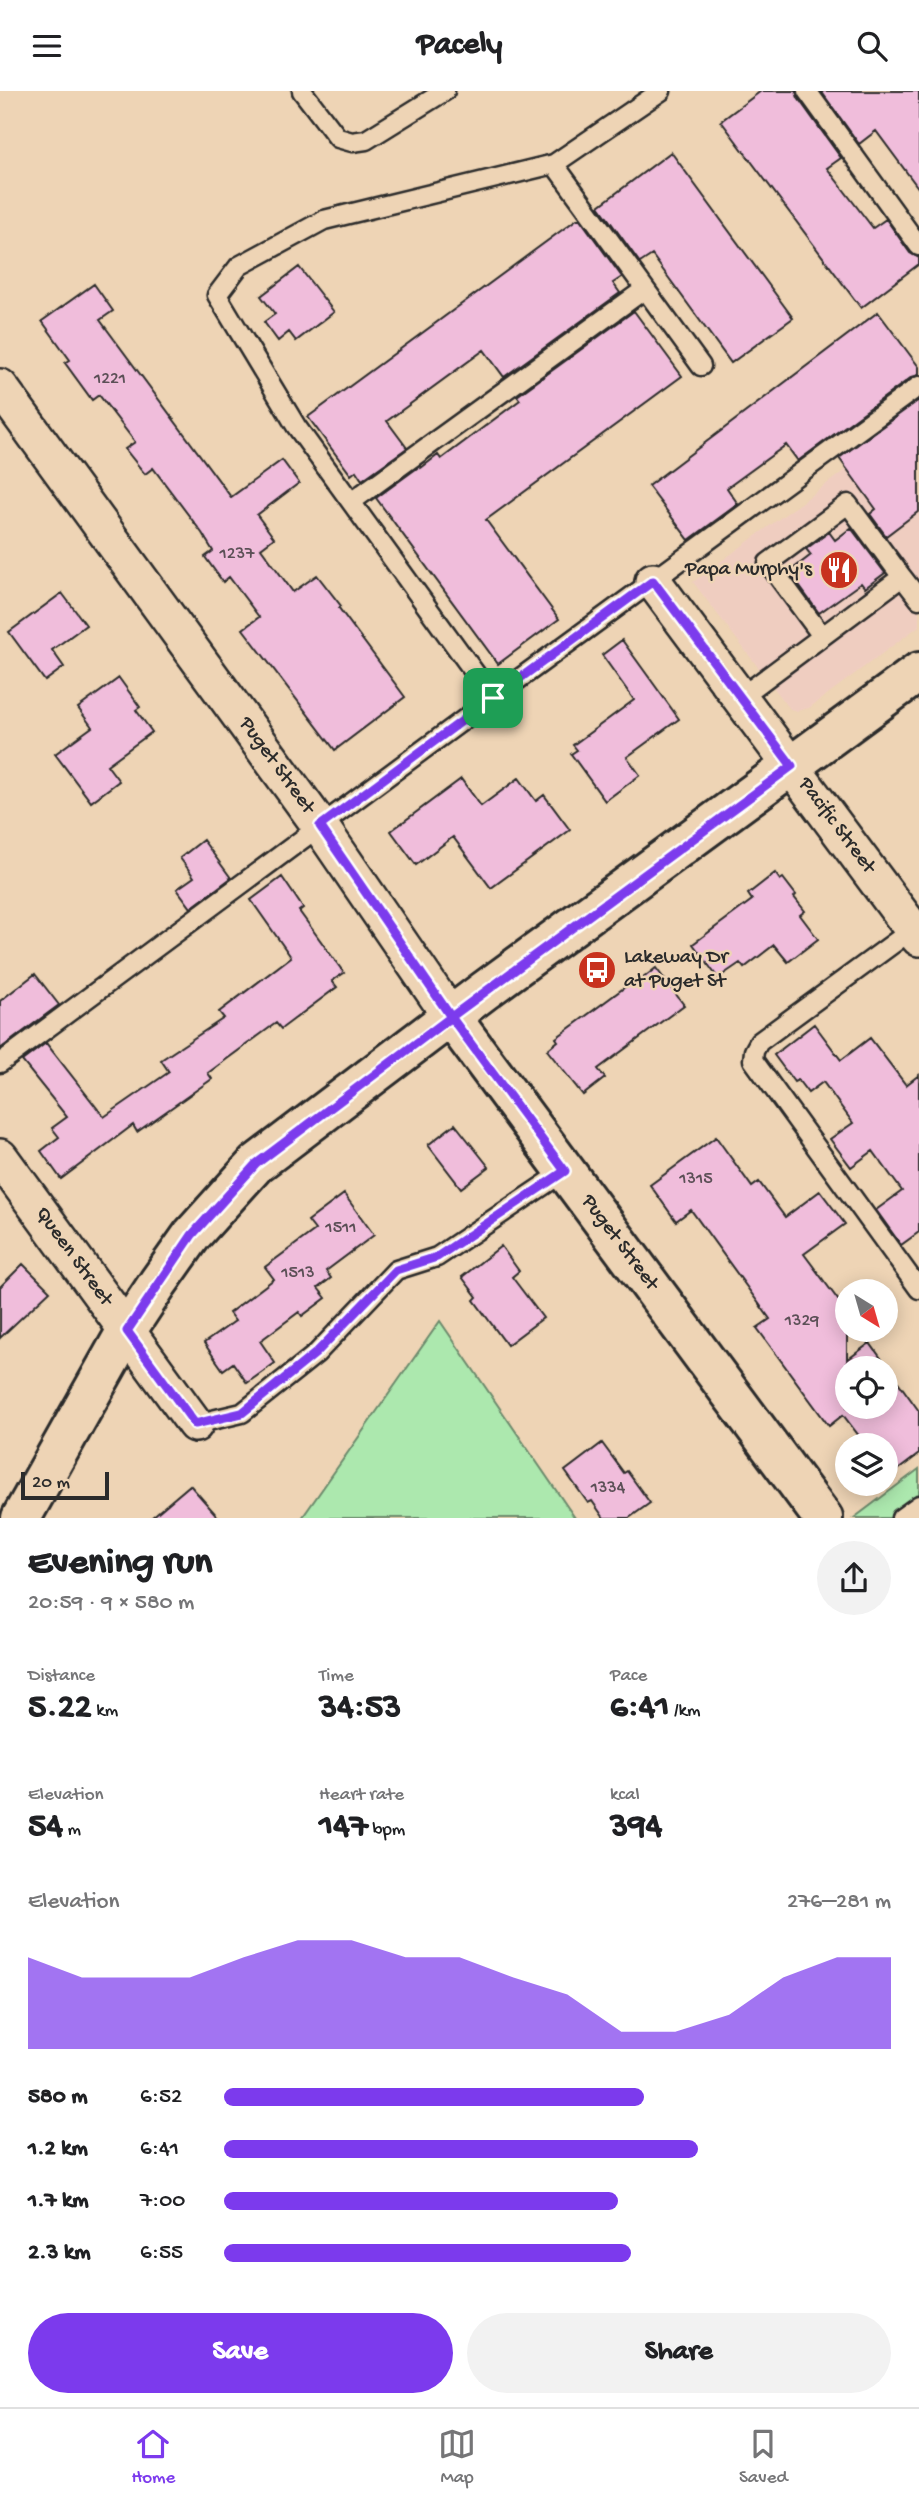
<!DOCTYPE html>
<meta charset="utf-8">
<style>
:root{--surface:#fff;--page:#f2f2f2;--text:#202124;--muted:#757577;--line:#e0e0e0;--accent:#7c3aed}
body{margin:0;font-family:"Gochi Hand",sans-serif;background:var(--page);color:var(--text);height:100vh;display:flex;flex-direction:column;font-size:26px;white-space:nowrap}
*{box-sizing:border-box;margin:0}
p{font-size:23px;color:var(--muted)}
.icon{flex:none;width:38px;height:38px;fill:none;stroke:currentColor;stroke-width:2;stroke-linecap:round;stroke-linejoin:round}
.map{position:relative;height:1427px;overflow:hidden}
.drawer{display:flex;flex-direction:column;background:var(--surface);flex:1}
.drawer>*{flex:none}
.needle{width:46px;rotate:143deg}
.fabs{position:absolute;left:835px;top:1188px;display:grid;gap:14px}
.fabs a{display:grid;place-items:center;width:63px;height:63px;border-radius:50%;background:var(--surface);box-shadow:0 4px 18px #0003;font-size:35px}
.scale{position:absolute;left:21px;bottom:18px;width:88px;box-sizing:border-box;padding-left:7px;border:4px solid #2b2b2b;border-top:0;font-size:19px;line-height:24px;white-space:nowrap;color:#2b2b2b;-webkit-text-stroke:5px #eed4b5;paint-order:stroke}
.pin{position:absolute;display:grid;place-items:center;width:60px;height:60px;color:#fff;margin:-30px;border-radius:14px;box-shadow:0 4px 10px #0006}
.round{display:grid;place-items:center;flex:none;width:74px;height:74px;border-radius:37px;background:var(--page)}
.overview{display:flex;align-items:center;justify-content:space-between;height:119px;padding:0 28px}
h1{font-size:38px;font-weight:700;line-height:52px}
.figures{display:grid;grid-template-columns:repeat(3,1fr);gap:10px;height:119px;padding:7px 28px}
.figures div{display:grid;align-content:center}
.figures b{font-size:35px;font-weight:700}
.figures small{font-size:19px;font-weight:400}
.figures p{font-size:19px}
.chart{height:196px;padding:14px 28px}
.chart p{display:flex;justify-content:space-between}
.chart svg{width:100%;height:126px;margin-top:7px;fill:var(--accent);opacity:.7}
.primary-button{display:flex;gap:14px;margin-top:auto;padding:14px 28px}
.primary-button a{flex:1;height:80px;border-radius:42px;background:var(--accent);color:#fff;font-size:28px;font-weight:700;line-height:80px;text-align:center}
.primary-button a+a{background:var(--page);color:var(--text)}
ul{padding:0 28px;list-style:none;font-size:23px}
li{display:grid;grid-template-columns:112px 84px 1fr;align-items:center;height:52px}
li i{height:18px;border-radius:9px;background:var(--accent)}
header{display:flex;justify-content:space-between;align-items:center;height:91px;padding:0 28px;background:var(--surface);font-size:32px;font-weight:700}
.tab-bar{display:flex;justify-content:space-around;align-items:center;height:98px;border-top:2px solid var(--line);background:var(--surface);font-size:19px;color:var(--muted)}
.tab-bar a{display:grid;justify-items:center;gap:4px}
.tab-bar .selected{color:var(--accent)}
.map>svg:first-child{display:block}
.built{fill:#efcdc0}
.green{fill:#ace8ae;stroke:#6c8a6c;stroke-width:2}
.building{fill:#f0bddb;stroke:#2b2b2b;stroke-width:2;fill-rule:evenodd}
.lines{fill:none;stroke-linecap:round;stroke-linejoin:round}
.service-casing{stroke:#2b2b2b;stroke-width:23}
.minor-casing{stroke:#2b2b2b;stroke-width:40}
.tertiary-casing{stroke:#2b2b2b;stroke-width:44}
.secondary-casing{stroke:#2b2b2b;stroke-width:44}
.service{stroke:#eed4b5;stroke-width:18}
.minor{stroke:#eed4b5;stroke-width:35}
.tertiary{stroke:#eed4b5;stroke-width:38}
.secondary{stroke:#eed4b5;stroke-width:38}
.route-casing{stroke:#fff;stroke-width:14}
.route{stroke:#7c3aed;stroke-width:9}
.labels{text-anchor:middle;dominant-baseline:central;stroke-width:5;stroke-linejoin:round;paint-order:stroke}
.number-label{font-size:18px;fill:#5c5057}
.poi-label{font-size:21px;fill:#2b2b2b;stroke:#eed4b5;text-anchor:end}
.street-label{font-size:21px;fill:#2b2b2b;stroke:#eed4b5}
</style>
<header><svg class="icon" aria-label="menu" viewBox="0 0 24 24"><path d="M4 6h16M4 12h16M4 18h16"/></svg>Pacely<svg class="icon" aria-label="search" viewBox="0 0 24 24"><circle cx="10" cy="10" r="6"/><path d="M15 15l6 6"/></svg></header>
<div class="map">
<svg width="919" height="1427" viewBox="0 0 919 1427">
<rect width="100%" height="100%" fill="#eed4b5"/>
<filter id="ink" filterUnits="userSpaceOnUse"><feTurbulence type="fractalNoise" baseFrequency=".0143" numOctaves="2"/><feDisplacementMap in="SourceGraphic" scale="14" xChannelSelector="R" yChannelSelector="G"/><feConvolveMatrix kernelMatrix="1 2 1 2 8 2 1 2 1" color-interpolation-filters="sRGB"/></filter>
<g filter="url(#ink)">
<!-- built -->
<path class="built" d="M 919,325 L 919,535 L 809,617 L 797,620 L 790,618 L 693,491 Z"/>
<!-- green -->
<path class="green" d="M 440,1230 L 575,1427 L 302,1427 Z
M 919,1378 L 919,1427 L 854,1427 Z"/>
<!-- building -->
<path class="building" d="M 761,0 L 796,0 L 798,7 L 841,67 L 827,77 L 873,137 L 886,128 L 910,162 L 919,167 L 919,173 L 861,217 L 721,30 Z
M 821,0 L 919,0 L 919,98 L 876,40 L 859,53 Z
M 671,61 L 793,227 L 731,272 L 652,164 L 640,172 L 599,115 Z
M 577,128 L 580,128 L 622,186 L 613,192 L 620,202 L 504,286 L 484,259 L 387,330 L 407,357 L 362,389 L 356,380 L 351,384 L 308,326 Z
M 299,176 L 334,221 L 296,250 L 289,241 L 278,250 L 264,231 L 275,223 L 261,205 Z
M 94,193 L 113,220 L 100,229 L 231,406 L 282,369 L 299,392 L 257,424 L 274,447 L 261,457 L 293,501 L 317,484 L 341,515 L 339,517 L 405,606 L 335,659 L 243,538 L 259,526 L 229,486 L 223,491 L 205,466 L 213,460 L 202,442 L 153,377 L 145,383 L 125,358 L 135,351 L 99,304 L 92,309 L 65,272 L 70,269 L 42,230 Z
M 634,220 L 682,285 L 486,429 L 559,528 L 498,573 L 376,407 L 420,375 L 421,377 L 438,364 L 441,368 L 520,309 L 517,305 Z
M 878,221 L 919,276 L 919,284 L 912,286 L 798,370 L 786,354 L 727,397 L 738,413 L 689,449 L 648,395 Z
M 919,309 L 919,420 L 886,445 L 870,423 L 876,418 L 839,367 Z
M 851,437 L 885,482 L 865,497 L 861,492 L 819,522 L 789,481 L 811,464 L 806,458 L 829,441 L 835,449 Z
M 62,502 L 86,534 L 52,559 L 64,576 L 45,590 L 9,541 Z
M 622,549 L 679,628 L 627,666 L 640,684 L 605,710 L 571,663 L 577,659 L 573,654 L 634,609 L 602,564 Z
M 119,587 L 140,616 L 136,619 L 152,641 L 107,674 L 119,690 L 91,711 L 55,663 L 92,636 L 78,617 Z
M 519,687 L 536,710 L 544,704 L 570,739 L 491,797 L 453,746 L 416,774 L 391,740 L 461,688 L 481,715 Z
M 203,749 L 231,787 L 191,817 L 177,798 L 194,786 L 180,767 Z
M 775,782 L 780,789 L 783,787 L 796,804 L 794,806 L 805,820 L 800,824 L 818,848 L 788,871 L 774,854 L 744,877 L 740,872 L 718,887 L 693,853 L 752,809 L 748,803 Z
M 282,786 L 303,817 L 299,820 L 344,882 L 332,890 L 337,896 L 281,938 L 276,932 L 208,982 L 212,988 L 137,1041 L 133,1034 L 61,1088 L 41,1060 L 59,1046 L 52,1037 L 67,1026 L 22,970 L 46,952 L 104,1026 L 169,981 L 161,969 L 224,927 L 219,921 L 291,866 L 251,809 Z
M 656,877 L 684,914 L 598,978 L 605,987 L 583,1004 L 547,959 L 558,950 L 556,947 L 636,888 L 638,891 Z
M 35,883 L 59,914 L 0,958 L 0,910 Z
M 814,933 L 841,969 L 870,947 L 906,994 L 919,984 L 919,1141 L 901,1154 L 876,1119 L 902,1100 L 873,1060 L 851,1076 L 830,1048 L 853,1032 L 823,991 L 808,1002 L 798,989 L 794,991 L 774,964 Z
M 455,1033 L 489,1076 L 461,1097 L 428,1054 Z
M 716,1046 L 752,1096 L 759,1091 L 785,1126 L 820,1100 L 845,1133 L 804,1163 L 847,1221 L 847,1269 L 870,1252 L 919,1320 L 919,1363 L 886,1388 L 886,1354 L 866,1354 L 843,1324 L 829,1335 L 757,1237 L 770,1228 L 691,1119 L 676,1130 L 650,1094 ZM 847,1278 L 886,1278 L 886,1316 L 847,1316 Z
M 344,1103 L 374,1144 L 326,1180 L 331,1187 L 318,1197 L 326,1207 L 302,1225 L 299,1221 L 260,1250 L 275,1272 L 247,1292 L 233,1272 L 223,1279 L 204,1252 L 235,1230 L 229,1222 L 274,1188 L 265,1176 L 315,1139 L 308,1130 Z
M 501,1155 L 519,1180 L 512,1186 L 543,1227 L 507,1254 L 474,1209 L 477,1206 L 462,1186 Z
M 23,1173 L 50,1200 L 0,1247 L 0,1196 Z
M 602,1352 L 624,1382 L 627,1380 L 650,1412 L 629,1427 L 604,1427 L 592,1410 L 588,1412 L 565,1380 Z
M 190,1394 L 219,1427 L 151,1427 Z"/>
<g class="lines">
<defs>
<path id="service" d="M 302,0 L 338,47 L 352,51 L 366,49 L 445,0
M 807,0 L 919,155
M 645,198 L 701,275
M 351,411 L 645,198 L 554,73
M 822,545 L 768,472 L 848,413 L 902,486
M 741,606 L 902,486 L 919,508
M 493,607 L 296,335 L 217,204 L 239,175 L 324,129 L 554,73 L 661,0
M 913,838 L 759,951 L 754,960 L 753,969 L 919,1198
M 0,972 L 493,607 L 919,295
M 195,1333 L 242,1322 L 316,1263 L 396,1179 L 437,1166 L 565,1080
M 901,1427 L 919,1414"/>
<path id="minor" d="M 0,296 L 320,735 L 451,926
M 653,490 L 919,847
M 0,1066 L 195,1333"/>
<path id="tertiary" d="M 451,926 L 823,1427"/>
<path id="secondary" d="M 21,1427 L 127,1239 L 158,1192 L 192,1144 L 256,1073 L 484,900 L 919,581"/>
</defs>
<!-- service casing -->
<use href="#service" class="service-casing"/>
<!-- minor casing -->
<use href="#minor" class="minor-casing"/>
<!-- tertiary casing -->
<use href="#tertiary" class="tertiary-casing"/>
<!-- secondary casing -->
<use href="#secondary" class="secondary-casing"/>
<!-- service -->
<use href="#service" class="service"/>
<!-- minor -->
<use href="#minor" class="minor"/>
<!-- tertiary -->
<use href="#tertiary" class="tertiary"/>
<!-- secondary -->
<use href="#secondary" class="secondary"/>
</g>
</g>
<g class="lines" filter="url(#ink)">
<defs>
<path id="route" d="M 493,607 L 320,735 L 451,926 L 256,1073 L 192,1144 L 127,1240 L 195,1333 L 242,1322 L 316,1262 L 396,1179 L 437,1166 L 565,1080 L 451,926 L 792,675 L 653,490 L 493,607"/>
</defs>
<!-- route casing -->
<use href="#route" class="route-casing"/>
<!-- route -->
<use href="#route" class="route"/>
</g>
<!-- icons -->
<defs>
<symbol id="restaurant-disc" viewBox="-11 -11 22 22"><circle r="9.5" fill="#c8321e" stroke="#eed4b5"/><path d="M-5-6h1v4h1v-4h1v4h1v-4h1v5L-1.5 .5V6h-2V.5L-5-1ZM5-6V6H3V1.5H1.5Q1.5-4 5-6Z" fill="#fff"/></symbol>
<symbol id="bus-disc" viewBox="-11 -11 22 22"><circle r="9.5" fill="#c8321e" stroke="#eed4b5"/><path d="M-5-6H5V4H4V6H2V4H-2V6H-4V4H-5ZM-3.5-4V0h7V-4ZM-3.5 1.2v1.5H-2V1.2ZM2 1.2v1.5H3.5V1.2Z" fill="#fff"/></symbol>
</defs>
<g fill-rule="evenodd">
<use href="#restaurant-disc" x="817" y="457" width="44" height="44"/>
<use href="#bus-disc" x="575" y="857" width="44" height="44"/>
</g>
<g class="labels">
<!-- number labels -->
<g class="number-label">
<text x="110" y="288">1221</text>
<text x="237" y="463">1237</text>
<text x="696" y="1088">1315</text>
<text x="341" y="1137">1511</text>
<text x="298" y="1182">1513</text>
<text x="802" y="1230">1329</text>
<text x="608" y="1397">1334</text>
</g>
<!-- poi labels -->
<g class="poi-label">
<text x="812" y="479">Papa Murphy's</text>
<text x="624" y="867" text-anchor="start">Lakeway Dr<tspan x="624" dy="24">at Puget St</tspan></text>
</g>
<!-- street labels -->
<g class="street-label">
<text transform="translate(276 675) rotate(54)">Puget Street</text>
<text transform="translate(836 735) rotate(53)">Pacific Street</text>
<text transform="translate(619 1152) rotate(53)">Puget Street</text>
<text transform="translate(73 1166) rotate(54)">Queen Street</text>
</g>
</g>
</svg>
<div class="fabs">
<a><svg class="needle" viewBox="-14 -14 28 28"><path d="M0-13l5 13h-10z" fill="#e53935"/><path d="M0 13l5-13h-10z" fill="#757577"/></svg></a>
<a><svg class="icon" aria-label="locate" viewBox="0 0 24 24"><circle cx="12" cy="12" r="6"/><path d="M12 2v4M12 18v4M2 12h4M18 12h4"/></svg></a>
<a><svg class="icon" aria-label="layers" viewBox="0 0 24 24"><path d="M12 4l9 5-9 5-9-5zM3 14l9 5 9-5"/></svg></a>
</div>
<div class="scale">20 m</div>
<div class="pin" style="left:493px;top:607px;background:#1e9e55"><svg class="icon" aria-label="arrive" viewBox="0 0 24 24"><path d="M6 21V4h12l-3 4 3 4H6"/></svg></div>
</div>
<section class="drawer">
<div class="overview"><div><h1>Evening run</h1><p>20:59 · 9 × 580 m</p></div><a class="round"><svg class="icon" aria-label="share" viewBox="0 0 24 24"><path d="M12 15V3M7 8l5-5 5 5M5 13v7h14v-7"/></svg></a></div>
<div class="figures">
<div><p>Distance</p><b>5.22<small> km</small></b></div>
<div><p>Time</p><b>34:53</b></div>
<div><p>Pace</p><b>6:41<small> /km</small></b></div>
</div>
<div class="figures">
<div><p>Elevation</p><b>54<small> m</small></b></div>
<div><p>Heart rate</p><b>147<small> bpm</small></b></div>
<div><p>kcal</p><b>394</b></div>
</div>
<div class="chart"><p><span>Elevation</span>276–281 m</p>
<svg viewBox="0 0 160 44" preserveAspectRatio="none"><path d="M0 44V12L10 19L20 19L30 19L40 12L50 6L60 6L70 12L80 12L90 19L100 25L110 38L120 38L130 32L140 19L150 12L160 12V44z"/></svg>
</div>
<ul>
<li><b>580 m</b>6:52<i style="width:63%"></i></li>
<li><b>1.2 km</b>6:41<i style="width:71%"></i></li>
<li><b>1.7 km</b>7:00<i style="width:59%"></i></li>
<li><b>2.3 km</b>6:55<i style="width:61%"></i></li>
</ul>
<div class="primary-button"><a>Save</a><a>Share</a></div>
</section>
<nav class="tab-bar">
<a class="selected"><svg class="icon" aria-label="home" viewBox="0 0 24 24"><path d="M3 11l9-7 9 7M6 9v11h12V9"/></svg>Home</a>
<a><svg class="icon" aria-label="map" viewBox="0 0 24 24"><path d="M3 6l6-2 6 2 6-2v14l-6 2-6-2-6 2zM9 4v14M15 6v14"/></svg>Map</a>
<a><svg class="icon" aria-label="saved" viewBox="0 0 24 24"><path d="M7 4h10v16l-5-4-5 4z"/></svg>Saved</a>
</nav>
